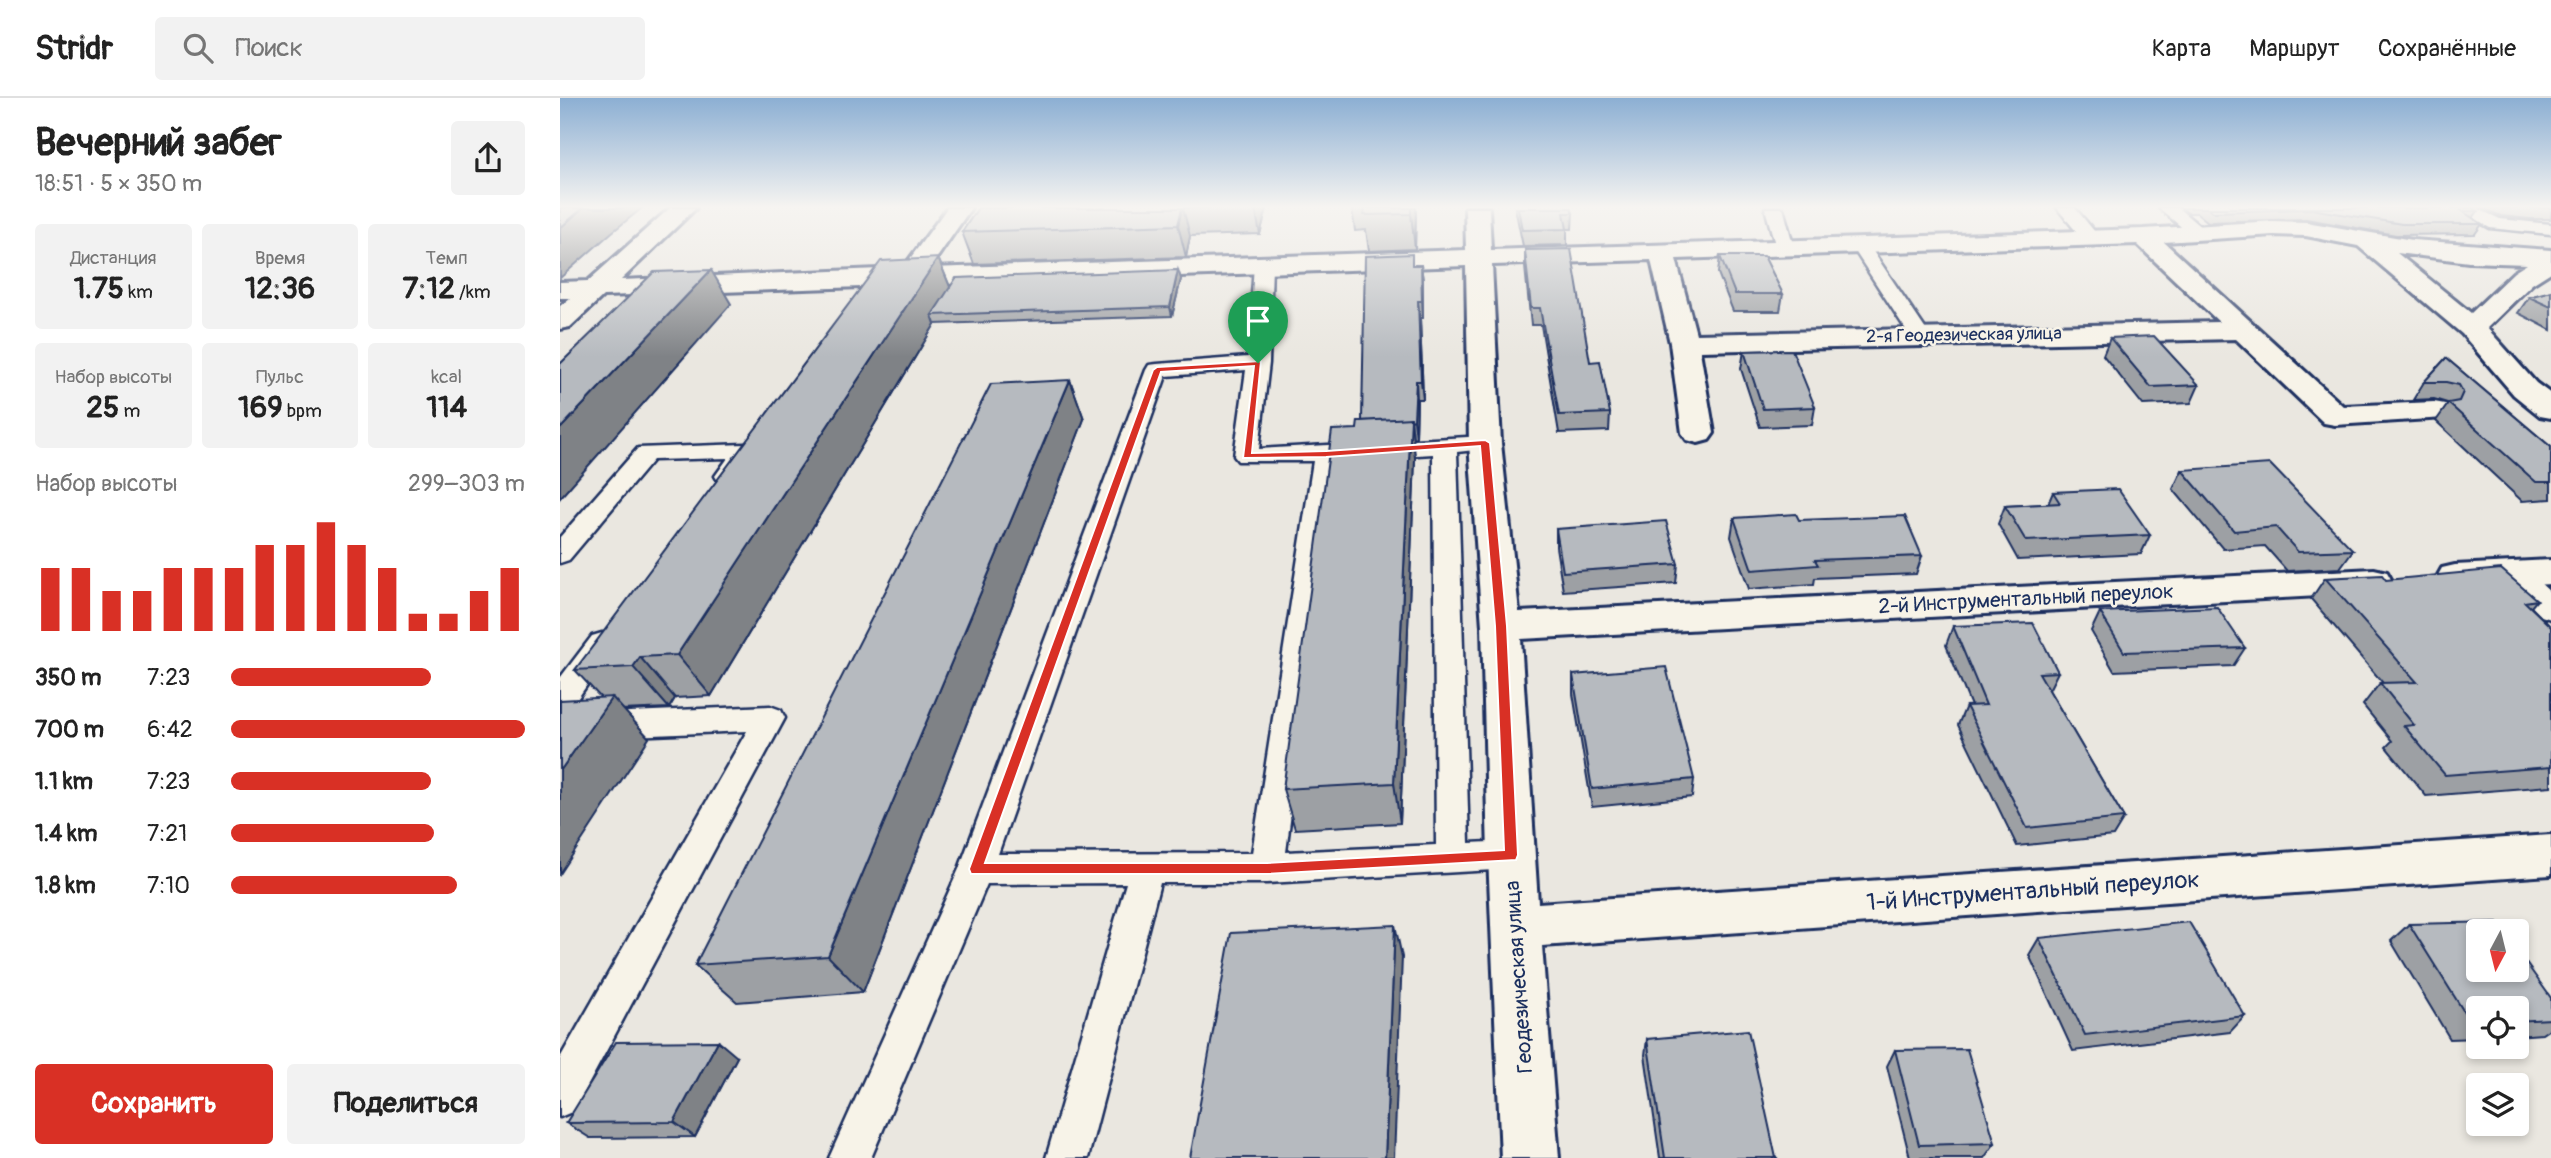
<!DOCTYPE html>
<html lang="ru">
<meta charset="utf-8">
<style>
:root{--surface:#fff;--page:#f2f2f2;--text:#222;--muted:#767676;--line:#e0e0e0;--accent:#d93025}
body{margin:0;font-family:Pangolin,sans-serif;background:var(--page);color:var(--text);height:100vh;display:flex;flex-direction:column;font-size:26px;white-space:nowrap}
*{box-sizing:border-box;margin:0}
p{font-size:23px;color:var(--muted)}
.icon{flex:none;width:38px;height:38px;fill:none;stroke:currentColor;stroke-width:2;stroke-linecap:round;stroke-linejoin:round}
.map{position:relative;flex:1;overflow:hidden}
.panel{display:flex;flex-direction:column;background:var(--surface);width:560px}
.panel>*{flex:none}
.needle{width:46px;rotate:187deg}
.buttons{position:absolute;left:1906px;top:821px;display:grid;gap:14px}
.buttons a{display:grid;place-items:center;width:63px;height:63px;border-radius:7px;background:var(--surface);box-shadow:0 4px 10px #0003;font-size:35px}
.pin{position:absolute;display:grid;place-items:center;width:60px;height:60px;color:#fff;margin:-72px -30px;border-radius:50% 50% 50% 0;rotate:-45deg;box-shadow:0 0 7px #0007}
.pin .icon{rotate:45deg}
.round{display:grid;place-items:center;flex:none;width:74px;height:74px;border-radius:7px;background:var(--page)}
.overview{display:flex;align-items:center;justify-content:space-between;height:119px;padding:0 35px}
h1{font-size:38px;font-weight:800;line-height:52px}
.stats{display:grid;grid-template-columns:repeat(3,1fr);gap:10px;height:119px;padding:7px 35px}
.stats div{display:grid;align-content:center;border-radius:7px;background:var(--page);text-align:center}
.stats b{font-size:30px;font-weight:800}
.stats small{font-size:19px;font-weight:400}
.stats p{font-size:19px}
.chart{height:196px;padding:14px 35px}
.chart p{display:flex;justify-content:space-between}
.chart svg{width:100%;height:126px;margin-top:7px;stroke:var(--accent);stroke-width:6}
.cta{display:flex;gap:14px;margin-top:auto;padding:14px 35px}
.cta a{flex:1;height:80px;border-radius:7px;background:var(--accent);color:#fff;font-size:28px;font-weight:800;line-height:80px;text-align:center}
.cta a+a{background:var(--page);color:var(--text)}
ul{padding:0 35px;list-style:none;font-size:23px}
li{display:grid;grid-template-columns:112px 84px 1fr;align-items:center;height:52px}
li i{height:18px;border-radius:9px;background:var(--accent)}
header{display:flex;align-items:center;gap:42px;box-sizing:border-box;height:98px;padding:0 35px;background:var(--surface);border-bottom:2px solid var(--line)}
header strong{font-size:33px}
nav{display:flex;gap:38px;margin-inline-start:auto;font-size:24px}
.search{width:490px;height:63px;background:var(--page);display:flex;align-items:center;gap:18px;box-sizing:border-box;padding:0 24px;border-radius:7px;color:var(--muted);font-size:26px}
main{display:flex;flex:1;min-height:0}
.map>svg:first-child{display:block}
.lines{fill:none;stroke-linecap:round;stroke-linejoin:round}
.service-casing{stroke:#1b2f5e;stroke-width:5}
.minor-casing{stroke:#1b2f5e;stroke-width:6}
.service{fill:#f7f3e8;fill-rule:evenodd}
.minor{fill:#f7f3e8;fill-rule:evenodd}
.wall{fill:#9da0a4;stroke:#1b2f5e;stroke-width:2}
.shaded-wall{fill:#7f8286;stroke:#1b2f5e;stroke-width:2}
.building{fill:#b6babf;stroke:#1b2f5e;stroke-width:2}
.route{fill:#d93025;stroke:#fff;stroke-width:2;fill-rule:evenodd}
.labels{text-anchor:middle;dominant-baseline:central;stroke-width:5;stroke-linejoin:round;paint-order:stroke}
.far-street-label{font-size:18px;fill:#1b2f5e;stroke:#f7f3e8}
.street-label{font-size:21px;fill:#1b2f5e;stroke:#f7f3e8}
.near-street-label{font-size:24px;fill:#1b2f5e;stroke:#f7f3e8}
</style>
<header>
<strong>Stridr</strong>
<div class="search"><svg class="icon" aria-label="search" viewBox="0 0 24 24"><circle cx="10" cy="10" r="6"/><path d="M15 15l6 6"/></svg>Поиск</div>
<nav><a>Карта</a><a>Маршрут</a><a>Сохранённые</a></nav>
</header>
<main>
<section class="panel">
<div class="overview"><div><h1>Вечерний забег</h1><p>18:51 · 5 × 350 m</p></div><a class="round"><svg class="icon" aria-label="share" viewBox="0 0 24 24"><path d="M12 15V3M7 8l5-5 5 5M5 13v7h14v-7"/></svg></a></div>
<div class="stats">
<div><p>Дистанция</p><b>1.75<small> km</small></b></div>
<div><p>Время</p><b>12:36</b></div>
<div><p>Темп</p><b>7:12<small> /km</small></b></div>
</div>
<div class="stats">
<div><p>Набор высоты</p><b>25<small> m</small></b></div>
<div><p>Пульс</p><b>169<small> bpm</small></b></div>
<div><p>kcal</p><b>114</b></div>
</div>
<div class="chart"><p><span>Набор высоты</span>299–303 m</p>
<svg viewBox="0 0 160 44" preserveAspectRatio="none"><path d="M5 44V22M15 44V22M25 44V30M35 44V30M45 44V22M55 44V22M65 44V22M75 44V14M85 44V14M95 44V6M105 44V14M115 44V22M125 44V38M135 44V38M145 44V30M155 44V22"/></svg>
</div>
<ul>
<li><b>350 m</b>7:23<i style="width:68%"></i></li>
<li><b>700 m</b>6:42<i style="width:100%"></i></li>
<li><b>1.1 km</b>7:23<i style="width:68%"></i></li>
<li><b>1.4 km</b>7:21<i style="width:69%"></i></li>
<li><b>1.8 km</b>7:10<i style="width:77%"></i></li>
</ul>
<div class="cta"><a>Сохранить</a><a>Поделиться</a></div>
</section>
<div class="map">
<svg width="1991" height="1060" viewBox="0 0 1991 1060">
<rect width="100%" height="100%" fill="#eae7e0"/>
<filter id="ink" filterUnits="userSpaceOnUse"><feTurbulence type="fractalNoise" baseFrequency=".0143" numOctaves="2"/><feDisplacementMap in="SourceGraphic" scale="14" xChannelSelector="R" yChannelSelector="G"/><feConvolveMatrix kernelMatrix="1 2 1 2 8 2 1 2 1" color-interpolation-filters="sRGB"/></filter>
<g filter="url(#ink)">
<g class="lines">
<defs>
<path id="service" d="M 1205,110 L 1223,110 L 1234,150 L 1231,154 L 1225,156 L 1216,150 Z
M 1497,110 L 1515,110 L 1540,140 L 1537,144 L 1525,144 Z
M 1599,110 L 1618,110 L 1648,135 L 1645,139 L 1633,139 Z
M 1893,110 L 1916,110 L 1940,121 L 1991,126 L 1991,136 L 1930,130 Z
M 1300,142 L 1306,143 L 1370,238 L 1367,242 L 1353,242 L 1350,238 L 1291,147 Z
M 703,160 L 712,166 L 709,265 L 699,351 L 925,338 L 933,340 L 937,345 L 933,350 L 897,354 L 909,745 L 951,743 L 963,747 L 968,757 L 963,767 L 951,771 L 707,785 L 600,785 L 528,1060 L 486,1060 L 566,785 L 427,786 L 311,1060 L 269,1060 L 399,771 L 586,272 L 589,267 L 597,266 L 688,259 L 694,166 ZM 686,272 L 674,358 L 678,363 L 753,363 L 692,755 L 438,756 L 606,278 ZM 873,356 L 876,747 L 726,754 L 777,362 Z
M 185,346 L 193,348 L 197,353 L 176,383 L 167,385 L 158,383 L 155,378 L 168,360 L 93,362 L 9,462 L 0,465 L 0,439 L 78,350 Z
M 1955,467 L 1964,470 L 1991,495 L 1991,521 L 1981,518 L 1946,482 L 1942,476 L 1946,470 Z
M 42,535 L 52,538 L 56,545 L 11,610 L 0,613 L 0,580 L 32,538 Z
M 210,608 L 221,612 L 225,620 L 14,1013 L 0,1019 L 0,960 L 187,633 L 0,641 L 0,617 Z"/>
<path id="minor" d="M 110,110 L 136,110 L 61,182 L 343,170 L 387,110 L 411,110 L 370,170 L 906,152 L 905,110 L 929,110 L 931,152 L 1583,131 L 1714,123 L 1746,124 L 1853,142 L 1991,152 L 1991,174 L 1972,186 L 1927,230 L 1976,285 L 1991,296 L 1991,320 L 1980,318 L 1954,297 L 1902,236 L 1798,148 L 1746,138 L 1714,137 L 1604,144 L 1783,308 L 1874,304 L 1885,306 L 1889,313 L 1885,320 L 1775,327 L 1764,325 L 1676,241 L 1140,253 L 1154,335 L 1149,342 L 1138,345 L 1127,342 L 1122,335 L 1110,245 L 1091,162 L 932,167 L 941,345 L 959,514 L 1814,471 L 1827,474 L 1832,483 L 1827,492 L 1814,495 L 961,541 L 978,805 L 1991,737 L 1991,777 L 982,848 L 999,1060 L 941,1060 L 928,757 L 922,528 L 909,345 L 906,168 L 43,198 L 10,229 L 0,231 L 0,208 L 10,200 L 0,200 L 0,184 L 28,183 ZM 1577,146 L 1659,224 L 1136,236 L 1116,161 ZM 1837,155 L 1909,164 L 1967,166 L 1954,174 L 1911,215 Z
M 1991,462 L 1991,486 L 1895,491 L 1882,488 L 1877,479 L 1882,470 L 1895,467 Z"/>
</defs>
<!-- service casing -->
<use href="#service" class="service-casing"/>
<!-- minor casing -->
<use href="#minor" class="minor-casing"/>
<!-- service -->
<use href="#service" class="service"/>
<!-- minor -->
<use href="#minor" class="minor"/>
</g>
<!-- wall -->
<path class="wall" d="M 418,110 L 707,110 L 700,136 L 630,138 L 626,159 L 414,166 L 402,134 Z
M 792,110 L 856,110 L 855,151 L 809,153 L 806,132 L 795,133 Z
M 955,110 L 1011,110 L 1013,115 L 1012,131 L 1007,131 L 1007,147 L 963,148 Z
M 1621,110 L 1913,110 L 1918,113 L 1913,120 L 1922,126 L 1915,136 L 1836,137 L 1746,121 L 1648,124 L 1637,115 L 1628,115 Z
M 1922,110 L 1991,110 L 1991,121 L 1969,121 L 1941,118 Z
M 965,152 L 1030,264 L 1050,315 L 1049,333 L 999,335 L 981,227 L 971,227 L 965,169 Z
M 1160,158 L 1223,196 L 1220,213 L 1173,213 L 1158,175 Z
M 378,160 L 390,189 L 618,172 L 621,181 L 612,218 L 375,226 L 151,598 L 115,600 L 109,610 L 63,612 L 89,640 L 41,600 L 15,572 Z
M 853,167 L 861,167 L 863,183 L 863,220 L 860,220 L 863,301 L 857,301 L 856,339 L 853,340 L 855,360 L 840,725 L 735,731 L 723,691 L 797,331 L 802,323 Z
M 1991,193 L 1991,232 L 1958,215 L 1969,199 Z
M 1550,240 L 1639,287 L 1631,305 L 1583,307 L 1543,257 Z
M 1184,253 L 1255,309 L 1252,327 L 1200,329 L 1181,271 Z
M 1886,260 L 1991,349 L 1991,401 L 1962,403 L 1876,323 L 1888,306 L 1887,305 L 1874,301 L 1853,302 L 1864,284 Z
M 510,282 L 524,321 L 303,894 L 177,904 L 135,867 Z
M 1622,372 L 1793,452 L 1780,470 L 1727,473 L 1705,448 L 1663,451 L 1613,391 Z
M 1493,394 L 1590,437 L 1581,456 L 1458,462 L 1438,426 L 1445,408 L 1488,406 Z
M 1174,420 L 1239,422 L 1362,458 L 1356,476 L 1255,480 L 1254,486 L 1189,491 L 1171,439 Z
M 996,431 L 1118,466 L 1116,485 L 1003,493 L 996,449 Z
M 1765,480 L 1826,482 L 1977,502 L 1971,509 L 1991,529 L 1991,688 L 1866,698 L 1826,649 L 1832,643 L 1803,607 L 1820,585 L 1823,585 L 1751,501 Z
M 1540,514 L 1685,550 L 1673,568 L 1554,573 L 1531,533 Z
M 1393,528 L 1498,574 L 1489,592 L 1564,720 L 1553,738 L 1457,748 L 1398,627 L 1406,608 L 1411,608 L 1386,547 Z
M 1013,577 L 1134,681 L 1132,699 L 1032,709 L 1013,596 Z
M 1849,826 L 1991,900 L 1991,930 L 1982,936 L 1956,938 L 1956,910 L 1918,910 L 1918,940 L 1890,941 L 1831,843 Z
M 1479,840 L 1685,918 L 1670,934 L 1513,953 L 1469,857 Z
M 1087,941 L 1216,1060 L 1100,1060 L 1085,957 Z
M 1335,952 L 1435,1045 L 1424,1060 L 1350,1060 L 1327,968 Z
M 177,959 L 135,1039 L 30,1040 L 6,1025 Z"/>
<!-- shaded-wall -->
<path class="shaded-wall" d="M 23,110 L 82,110 L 51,135 L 0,180 L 0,130 Z
M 622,110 L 623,110 L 630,138 L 626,159 L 618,127 Z
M 695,110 L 707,110 L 700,136 Z
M 851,110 L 856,110 L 855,151 L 851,116 Z
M 378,160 L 393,196 L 372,217 L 375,226 L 151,598 L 117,557 Z
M 861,167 L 863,183 L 863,220 L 862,203 Z
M 151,172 L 171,206 L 0,400 L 0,331 Z
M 618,172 L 621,181 L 612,218 L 610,209 Z
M 858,203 L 860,220 L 863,301 L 861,283 Z
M 510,282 L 524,321 L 303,894 L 268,858 Z
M 856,283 L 857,301 L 856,339 L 854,321 Z
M 851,320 L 855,360 L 840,725 L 834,685 Z
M 80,559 L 115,600 L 109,610 L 73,569 Z
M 52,599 L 89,640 L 0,776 L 0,673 Z
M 835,827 L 842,859 L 834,1060 L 825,1060 Z
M 158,943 L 177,959 L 135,1039 L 114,1024 Z"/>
<!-- building -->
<path class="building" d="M 0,110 L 23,110 L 0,130 Z
M 418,110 L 622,110 L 618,127 L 402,134 Z
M 805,110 L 851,110 L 851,116 L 804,117 Z
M 958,110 L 1011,110 L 1013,115 L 1004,115 L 1007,131 L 962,132 Z
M 1648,110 L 1913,110 L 1918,113 L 1902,113 L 1922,126 L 1842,126 L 1751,111 L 1653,114 Z
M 1011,151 L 1030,264 L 1040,263 L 1050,315 L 999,317 L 980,210 L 971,210 L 965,152 Z
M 852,156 L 852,167 L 861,167 L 862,203 L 858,203 L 861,283 L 856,283 L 854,321 L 851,322 L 851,320 L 802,323 L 805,158 Z
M 1160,158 L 1204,158 L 1223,196 L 1175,196 Z
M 378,160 L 117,557 L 80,559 L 73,569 L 15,572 L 321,163 Z
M 151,172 L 0,331 L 0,266 L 94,174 Z
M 618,172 L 610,209 L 372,217 L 396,180 Z
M 1991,193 L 1991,209 L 1969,199 Z
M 1594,238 L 1639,287 L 1591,289 L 1550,240 Z
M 1232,252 L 1255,309 L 1203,311 L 1184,253 Z
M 1886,260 L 1991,349 L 1991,384 L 1976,384 L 1888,305 L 1899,303 L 1903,294 L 1899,287 L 1886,284 L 1864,284 Z
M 510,282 L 268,858 L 135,867 L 431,286 Z
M 851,320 L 834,685 L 723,691 L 772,332 L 797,331 L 798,323 Z
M 1710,366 L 1793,452 L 1738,454 L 1716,429 L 1674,433 L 1622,372 Z
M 1558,391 L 1590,437 L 1466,443 L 1445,408 L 1500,405 L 1493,394 Z
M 1236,416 L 1239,422 L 1345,418 L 1362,458 L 1255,462 L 1258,467 L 1192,472 L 1174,420 Z
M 1106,423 L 1118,466 L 1003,474 L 996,431 Z
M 1941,471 L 1977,502 L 1965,504 L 1991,529 L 1991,669 L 1885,677 L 1844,628 L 1854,627 L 1820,585 L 1857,584 L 1765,480 L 1822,477 L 1826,482 Z
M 1657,509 L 1685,550 L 1564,554 L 1540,514 Z
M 1473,525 L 1498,574 L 1479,575 L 1564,720 L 1467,730 L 1406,608 L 1426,607 L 1393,528 Z
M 1106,569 L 1134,681 L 1032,691 L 1013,577 Z
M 52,599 L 0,673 L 0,602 Z
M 1629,824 L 1685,918 L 1525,937 L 1479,840 Z
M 1938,824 L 1944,833 L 1918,833 L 1918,872 L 1956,872 L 1956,851 L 1991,900 L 1991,921 L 1956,923 L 1956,910 L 1918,910 L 1918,925 L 1911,925 L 1849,826 Z
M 835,827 L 825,1060 L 630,1060 L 671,835 Z
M 1188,932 L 1216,1060 L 1105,1060 L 1087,941 Z
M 158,943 L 114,1024 L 6,1025 L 56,944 Z
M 1407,951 L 1435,1045 L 1359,1047 L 1335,952 Z"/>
</g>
<!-- sky -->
<linearGradient id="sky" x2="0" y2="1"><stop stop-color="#8cafd3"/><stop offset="0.42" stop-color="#f6f4f1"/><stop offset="1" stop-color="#f6f4f1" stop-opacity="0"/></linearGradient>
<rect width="1991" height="259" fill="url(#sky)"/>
<!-- route -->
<path class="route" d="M 701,263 L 692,355 L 766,353 L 925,342 L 930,345 L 947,528 L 958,757 L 956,762 L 707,776 L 411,776 L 409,771 L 593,272 L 597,269 ZM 694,268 L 683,360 L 766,359 L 920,348 L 935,528 L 944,752 L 707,765 L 425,765 L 601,274 Z"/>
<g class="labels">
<!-- far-street labels -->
<g class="far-street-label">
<text transform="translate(1404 237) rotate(-1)">2-я Геодезическая улица</text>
</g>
<!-- street labels -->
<g class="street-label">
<text transform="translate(1466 501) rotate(-3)">2-й Инструментальный переулок</text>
<text transform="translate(959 879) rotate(-94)">Геодезическая улица</text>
</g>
<!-- near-street labels -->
<g class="near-street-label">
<text transform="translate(1473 793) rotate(-4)">1-й Инструментальный переулок</text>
</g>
</g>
</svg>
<div class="buttons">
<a><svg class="needle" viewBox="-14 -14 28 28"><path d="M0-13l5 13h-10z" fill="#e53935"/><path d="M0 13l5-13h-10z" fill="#767676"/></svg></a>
<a><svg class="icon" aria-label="locate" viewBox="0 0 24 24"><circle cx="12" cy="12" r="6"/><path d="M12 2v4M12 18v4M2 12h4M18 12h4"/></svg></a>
<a><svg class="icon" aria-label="layers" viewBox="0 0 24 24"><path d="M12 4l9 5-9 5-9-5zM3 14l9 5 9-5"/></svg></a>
</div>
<div class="pin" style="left:698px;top:265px;background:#1e9e55"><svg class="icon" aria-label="arrive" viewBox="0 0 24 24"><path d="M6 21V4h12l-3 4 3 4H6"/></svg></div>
</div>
</main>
